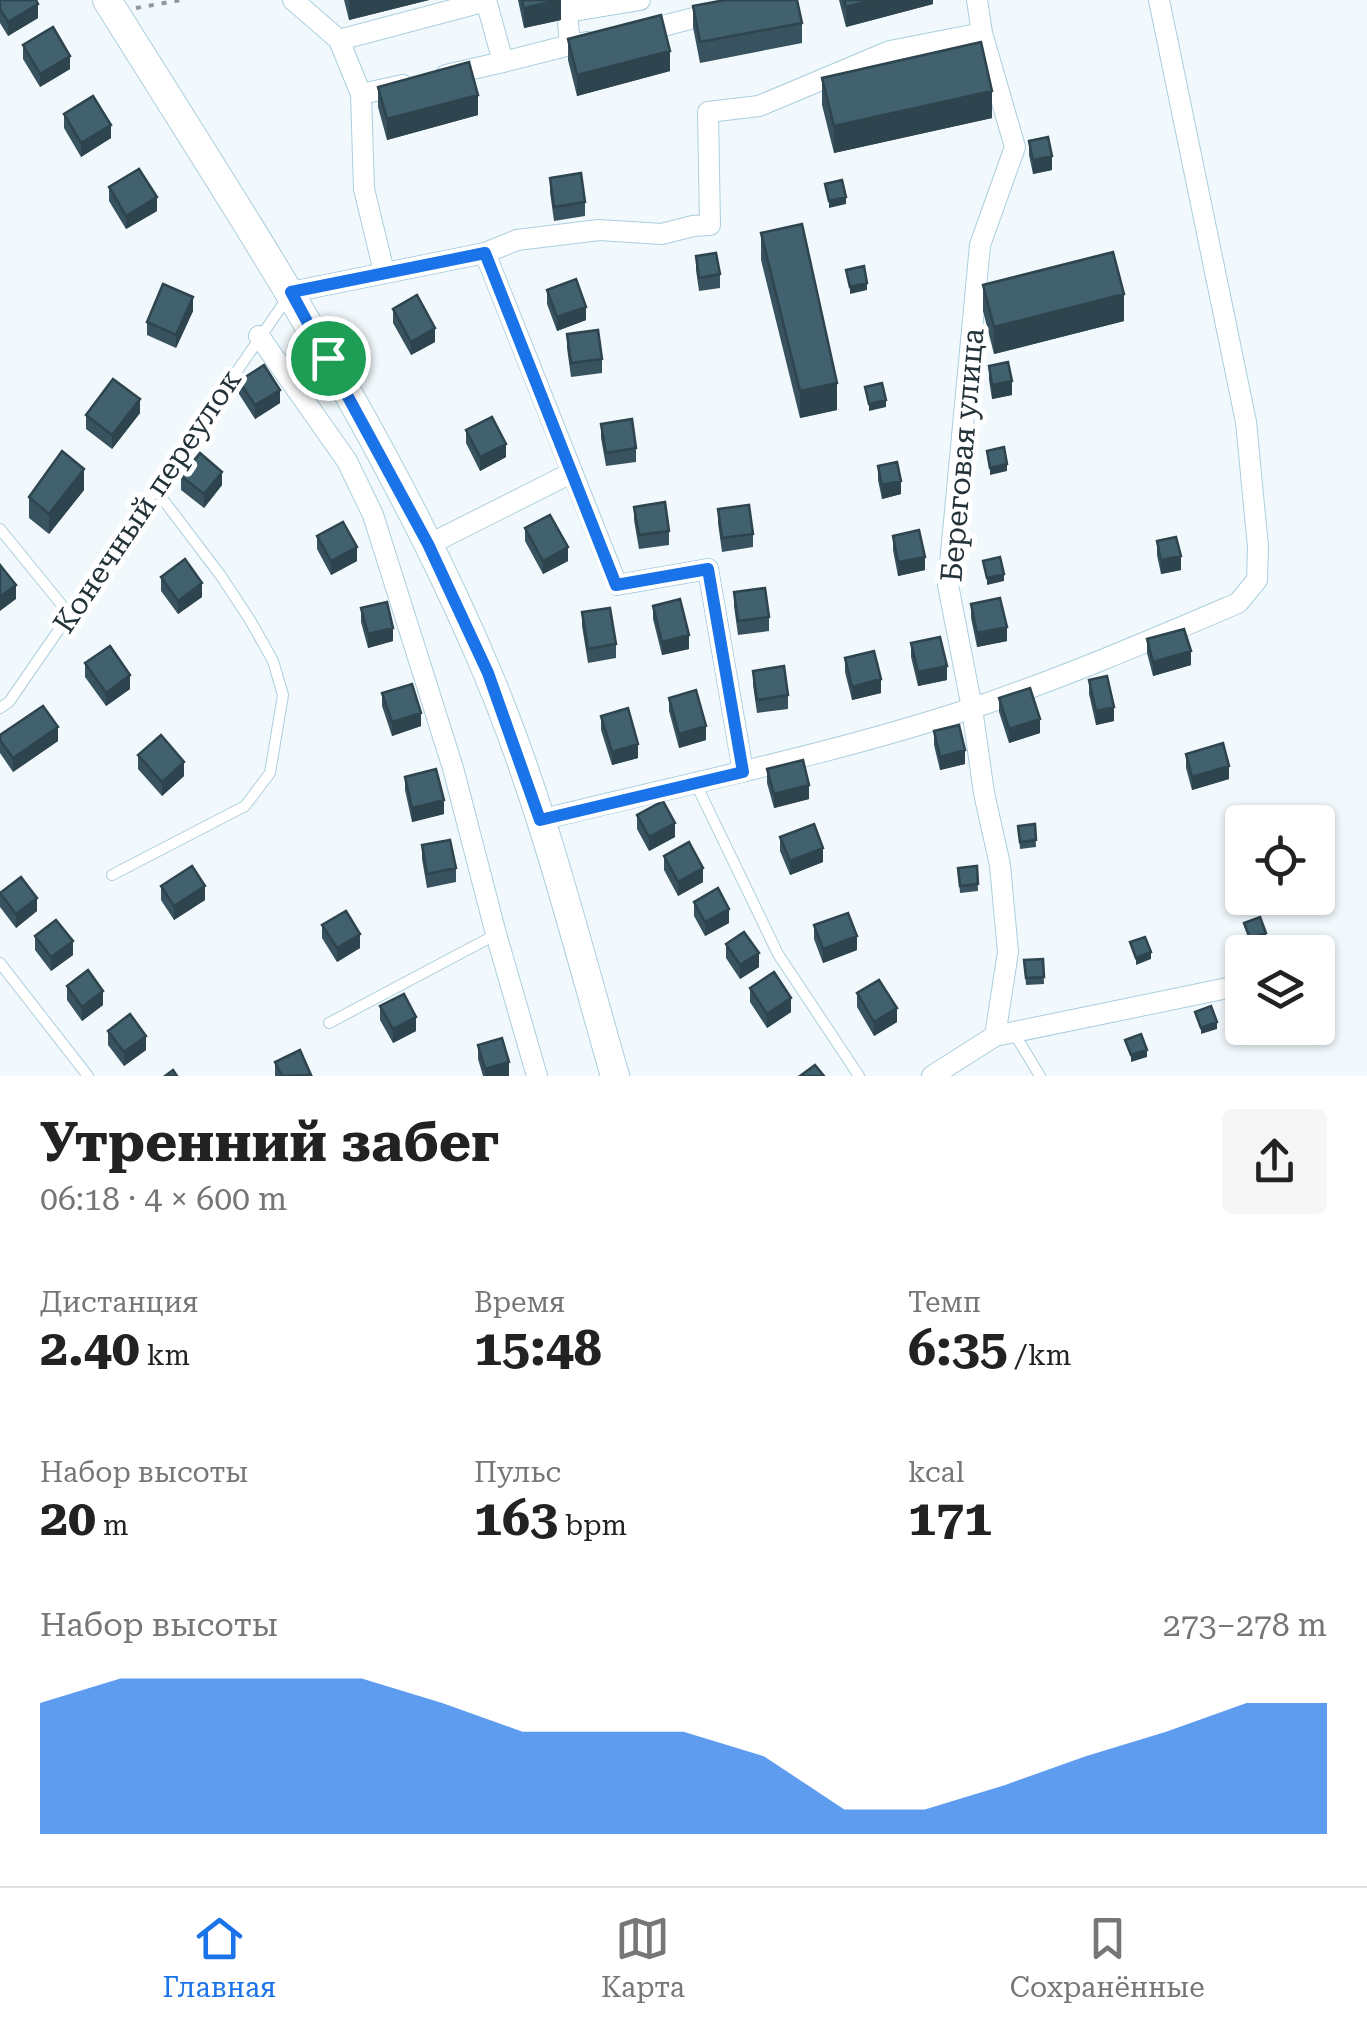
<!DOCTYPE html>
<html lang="ru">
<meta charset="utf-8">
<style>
:root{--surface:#fff;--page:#f6f6f6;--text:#222;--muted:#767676;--line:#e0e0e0;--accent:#1a73e8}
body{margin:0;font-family:"Roboto Serif",serif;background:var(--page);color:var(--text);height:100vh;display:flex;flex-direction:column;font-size:38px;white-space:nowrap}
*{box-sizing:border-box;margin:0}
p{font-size:32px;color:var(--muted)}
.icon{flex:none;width:55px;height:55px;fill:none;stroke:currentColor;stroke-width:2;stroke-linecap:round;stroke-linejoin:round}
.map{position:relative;height:1076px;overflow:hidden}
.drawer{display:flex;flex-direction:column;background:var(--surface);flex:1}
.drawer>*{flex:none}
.tools{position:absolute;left:1225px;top:805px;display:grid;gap:20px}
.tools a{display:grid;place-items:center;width:110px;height:110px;border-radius:10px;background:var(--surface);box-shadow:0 2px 8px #0004;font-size:50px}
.pin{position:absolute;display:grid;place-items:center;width:85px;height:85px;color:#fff;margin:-42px;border:5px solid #fff;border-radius:50%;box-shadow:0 2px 10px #0007}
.round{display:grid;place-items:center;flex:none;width:105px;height:105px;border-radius:10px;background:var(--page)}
.headline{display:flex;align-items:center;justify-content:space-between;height:170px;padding:0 40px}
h1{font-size:55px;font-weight:700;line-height:75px}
.stats{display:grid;grid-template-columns:repeat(3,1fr);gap:15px;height:170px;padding:10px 40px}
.stats div{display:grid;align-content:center}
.stats b{font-size:50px;font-weight:700}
.stats small{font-size:28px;font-weight:400}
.stats p{font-size:28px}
.chart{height:280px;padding:20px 40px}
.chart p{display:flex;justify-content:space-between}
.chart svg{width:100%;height:180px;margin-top:10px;fill:var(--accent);opacity:.7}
.menu{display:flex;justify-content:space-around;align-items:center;height:140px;border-top:2px solid var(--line);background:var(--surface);font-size:28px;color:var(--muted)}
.menu a{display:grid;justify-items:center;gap:5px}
.menu .on{color:var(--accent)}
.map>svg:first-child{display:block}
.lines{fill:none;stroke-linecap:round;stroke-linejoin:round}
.lane-casing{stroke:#abcede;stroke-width:12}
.street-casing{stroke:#abcede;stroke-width:22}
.secondary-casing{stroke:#abcede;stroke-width:30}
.path{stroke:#8e989d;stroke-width:4;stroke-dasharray:5 8;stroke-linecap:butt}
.lane{stroke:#fff;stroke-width:10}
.street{stroke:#fff;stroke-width:20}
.secondary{stroke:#fff;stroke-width:28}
.wall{fill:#38535f}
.shaded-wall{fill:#2e444e}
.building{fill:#41616f;stroke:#2e444e;stroke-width:2.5}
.route-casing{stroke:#fff;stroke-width:20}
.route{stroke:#1a73e8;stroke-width:12}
.labels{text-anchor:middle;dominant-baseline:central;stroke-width:10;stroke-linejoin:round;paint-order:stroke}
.street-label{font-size:30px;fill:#243239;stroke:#fff}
</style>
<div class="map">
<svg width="1367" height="1076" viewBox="0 0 1367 1076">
<rect width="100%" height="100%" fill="#f2f9fc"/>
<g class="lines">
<defs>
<path id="lane" d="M 0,529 L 70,615
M 0,708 L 9,702 L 288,297
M 695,782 L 778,954 L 859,1076
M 112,875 L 245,806 L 270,773 L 283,695 L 273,661 L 250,620 L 221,576 L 155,489
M 0,963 L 88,1076
M 329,1023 L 495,935
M 1014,1033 L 1040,1076"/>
<path id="street" d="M 293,0 L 339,40 L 361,94 L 403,85
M 486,0 L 503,62 L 570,45
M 566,0 L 570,45 L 587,42
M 977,0 L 982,33 L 1015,147 L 980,245 L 948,585 L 972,708 L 984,793 L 1000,865 L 1008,952 L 995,1036
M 567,12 L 640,0
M 640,32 L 763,0
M 339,40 L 486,1
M 446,75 L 503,62
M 361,94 L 364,189 L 384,272
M 485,253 L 517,240 L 599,230 L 662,234 L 693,226 L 710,225 L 708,112 L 759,106 L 890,51 L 982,33
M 291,292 L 485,253 L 617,585 L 708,569 L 743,771
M 259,336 L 347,461 L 373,515 L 453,768 L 496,934 L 537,1076
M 428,545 L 571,473
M 540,820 C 685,784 834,754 976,707 C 1065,677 1151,640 1238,603 L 1257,580 L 1258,547 L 1246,422 L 1159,0
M 932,1076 L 995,1036 L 1242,985"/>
<path id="secondary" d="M 107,0 C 243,218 387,434 487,672 C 542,802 576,941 615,1076"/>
</defs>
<!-- lane casing -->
<use href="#lane" class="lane-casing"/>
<!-- street casing -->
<use href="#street" class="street-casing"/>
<!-- secondary casing -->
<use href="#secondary" class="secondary-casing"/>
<!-- path -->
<path class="path" d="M 136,8 L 181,0"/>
<!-- lane -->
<use href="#lane" class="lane"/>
<!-- street -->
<use href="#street" class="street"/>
<!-- secondary -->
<use href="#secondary" class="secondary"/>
</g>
<!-- wall -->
<path class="wall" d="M 0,0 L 38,18 L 8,36 L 0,23 Z
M 344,0 L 429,0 L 349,20 Z
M 518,0 L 561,0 L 561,20 L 524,28 Z
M 839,0 L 933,0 L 933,4 L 846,27 Z
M 693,6 L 802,23 L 802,43 L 700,63 L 693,27 Z
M 568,39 L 670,71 L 577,96 L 568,60 Z
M 23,45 L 70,69 L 40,87 L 23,59 Z
M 822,78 L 992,118 L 834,153 L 822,105 Z
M 378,87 L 478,115 L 387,140 L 378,107 Z
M 64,114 L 111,138 L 81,157 L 64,128 Z
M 1029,141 L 1052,170 L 1033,174 L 1029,155 Z
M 550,178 L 585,202 L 585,216 L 554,221 L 550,192 Z
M 109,187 L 157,211 L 126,229 L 109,201 Z
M 761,233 L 837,410 L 800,418 L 761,260 Z
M 696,256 L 720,274 L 720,288 L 699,291 L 696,270 Z
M 983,285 L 1124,321 L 994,354 L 983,311 Z
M 547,290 L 586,320 L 557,331 L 547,304 Z
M 393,309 L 435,342 L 411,355 L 393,323 Z
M 193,311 L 176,348 L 147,335 L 147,322 Z
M 567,334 L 602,359 L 602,373 L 571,377 L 567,348 Z
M 989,366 L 1012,395 L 992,399 L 989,380 Z
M 239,381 L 280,403 L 255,419 L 239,394 Z
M 140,413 L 112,449 L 86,429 L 86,415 Z
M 601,424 L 636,448 L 636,462 L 606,466 L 601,438 Z
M 466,430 L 506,457 L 480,471 L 466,443 Z
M 878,466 L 901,494 L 882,499 L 878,480 Z
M 181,476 L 222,485 L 204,508 L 181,490 Z
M 84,490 L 49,534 L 29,518 L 29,497 Z
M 634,507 L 669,531 L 669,545 L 639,549 L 634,520 Z
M 718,509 L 753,534 L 753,547 L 722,552 L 718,523 Z
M 525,528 L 568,561 L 543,574 L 525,541 Z
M 317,536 L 357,561 L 331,575 L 317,549 Z
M 893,536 L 925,570 L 898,576 L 893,550 Z
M 1157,541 L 1181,570 L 1161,574 L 1157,555 Z
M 161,577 L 202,597 L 178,614 L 161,591 Z
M 734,592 L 769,617 L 769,631 L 738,635 L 734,606 Z
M 971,604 L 1007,641 L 977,647 L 971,618 Z
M 653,606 L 689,649 L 662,655 L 653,619 Z
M 361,608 L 393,641 L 368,648 L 361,622 Z
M 582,612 L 616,644 L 616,658 L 588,663 L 582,626 Z
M 1147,639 L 1191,665 L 1153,676 L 1147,653 Z
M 911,643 L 947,680 L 918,686 L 911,657 Z
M 845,658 L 881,693 L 852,700 L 845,672 Z
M 85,663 L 130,689 L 106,706 L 85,677 Z
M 753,671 L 788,695 L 788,709 L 757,713 L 753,685 Z
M 1089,680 L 1114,721 L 1096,725 L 1089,694 Z
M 382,693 L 421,726 L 392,736 L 382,706 Z
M 669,698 L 706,740 L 679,748 L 669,711 Z
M 999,698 L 1040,733 L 1009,743 L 999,712 Z
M 601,716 L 638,758 L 612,765 L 601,730 Z
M 934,731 L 965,764 L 940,770 L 934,745 Z
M 0,735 L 58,741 L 13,772 L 0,753 Z
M 1186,754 L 1229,779 L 1192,790 L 1186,768 Z
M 138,755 L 184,776 L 162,796 L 138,769 Z
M 767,769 L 809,799 L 774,808 L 767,783 Z
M 405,777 L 444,814 L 412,822 L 405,790 Z
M 637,815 L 675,837 L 649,851 L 637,829 Z
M 1035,824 L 1036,847 L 1020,849 L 1018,826 Z
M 780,837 L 823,862 L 790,875 L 780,851 Z
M 422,845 L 456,868 L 456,882 L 427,888 L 422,859 Z
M 664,856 L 703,882 L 678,896 L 664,870 Z
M 977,866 L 978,891 L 960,893 L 958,868 Z
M 161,886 L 205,900 L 174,920 L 161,900 Z
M 0,893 L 37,911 L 16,928 L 0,907 Z
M 694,902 L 729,923 L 705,936 L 694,916 Z
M 322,925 L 360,948 L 337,962 L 322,938 Z
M 814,925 L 857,950 L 823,963 L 814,939 Z
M 35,936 L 73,955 L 51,971 L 35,950 Z
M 726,944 L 759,967 L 740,979 L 726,958 Z
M 1043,959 L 1044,984 L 1026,985 L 1024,960 Z
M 67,986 L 103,1005 L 82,1021 L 67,1000 Z
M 750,988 L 791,1012 L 767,1028 L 750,1002 Z
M 857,993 L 897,1022 L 874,1036 L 857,1007 Z
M 380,1006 L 416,1031 L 393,1043 L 380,1020 Z
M 108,1031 L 146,1050 L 124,1066 L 108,1045 Z
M 478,1045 L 509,1076 L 483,1076 L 478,1059 Z
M 275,1062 L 311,1076 L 275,1076 Z"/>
<!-- shaded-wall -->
<path class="shaded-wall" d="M 349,0 L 429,0 L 349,20 Z
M 561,0 L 561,20 L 524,28 L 524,8 Z
M 872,0 L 933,0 L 933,4 L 846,27 L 846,7 Z
M 38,4 L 38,18 L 8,36 L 8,22 Z
M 670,51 L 670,71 L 577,96 L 577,75 Z
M 70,56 L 70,69 L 40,87 L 40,74 Z
M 992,91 L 992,118 L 834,153 L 834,126 Z
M 478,95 L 478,115 L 387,140 L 387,119 Z
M 111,125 L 111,138 L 81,157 L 81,143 Z
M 1052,156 L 1052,170 L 1033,174 L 1033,160 Z
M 157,197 L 157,211 L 126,229 L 126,216 Z
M 846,197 L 846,204 L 829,208 L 829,201 Z
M 867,283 L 867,290 L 850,294 L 850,287 Z
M 1124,294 L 1124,321 L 994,354 L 994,327 Z
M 193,297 L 193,311 L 176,348 L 176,335 Z
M 586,307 L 586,320 L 557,331 L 557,317 Z
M 435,328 L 435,342 L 411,355 L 411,342 Z
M 1012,381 L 1012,395 L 992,399 L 992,385 Z
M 837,383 L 837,410 L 800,418 L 800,391 Z
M 280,390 L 280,403 L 255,419 L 255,405 Z
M 140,399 L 140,413 L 112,449 L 112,435 Z
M 886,400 L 886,407 L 869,411 L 869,404 Z
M 506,444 L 506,457 L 480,471 L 480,457 Z
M 1007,464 L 1007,471 L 990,475 L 990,468 Z
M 84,469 L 84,490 L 49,534 L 49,514 Z
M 222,472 L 222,485 L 204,508 L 204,494 Z
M 901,481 L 901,494 L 882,499 L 882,485 Z
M 357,547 L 357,561 L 331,575 L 331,561 Z
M 568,547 L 568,561 L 543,574 L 543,561 Z
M 1181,556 L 1181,570 L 1161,574 L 1161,560 Z
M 925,557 L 925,570 L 898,576 L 898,562 Z
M 1004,574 L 1004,581 L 987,585 L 987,578 Z
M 202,583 L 202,597 L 178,614 L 178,601 Z
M 16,585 L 16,599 L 0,611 L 0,597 Z
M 1007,627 L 1007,641 L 977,647 L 977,633 Z
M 393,628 L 393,641 L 368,648 L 368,634 Z
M 689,635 L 689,649 L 662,655 L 662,642 Z
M 1191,651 L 1191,665 L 1153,676 L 1153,662 Z
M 947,666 L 947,680 L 918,686 L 918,672 Z
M 130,675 L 130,689 L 106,706 L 106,693 Z
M 881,679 L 881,693 L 852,700 L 852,687 Z
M 1114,707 L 1114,721 L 1096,725 L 1096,711 Z
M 421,713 L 421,726 L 392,736 L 392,722 Z
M 1040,719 L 1040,733 L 1009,743 L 1009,729 Z
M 706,726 L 706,740 L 679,748 L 679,734 Z
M 58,727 L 58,741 L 13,772 L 13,758 Z
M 638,744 L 638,758 L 612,765 L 612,752 Z
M 965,750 L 965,764 L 940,770 L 940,757 Z
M 184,762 L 184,776 L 162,796 L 162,782 Z
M 1229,766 L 1229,779 L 1192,790 L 1192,777 Z
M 809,785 L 809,799 L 774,808 L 774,794 Z
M 444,800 L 444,814 L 412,822 L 412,808 Z
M 675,823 L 675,837 L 649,851 L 649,837 Z
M 823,848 L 823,862 L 790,875 L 790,861 Z
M 703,868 L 703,882 L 678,896 L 678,882 Z
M 205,886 L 205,900 L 174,920 L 174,906 Z
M 37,898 L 37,911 L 16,928 L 16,914 Z
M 729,909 L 729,923 L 705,936 L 705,922 Z
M 1266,933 L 1266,940 L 1250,946 L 1250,939 Z
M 360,934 L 360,948 L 337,962 L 337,948 Z
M 857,936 L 857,950 L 823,963 L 823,949 Z
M 73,941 L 73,955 L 51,971 L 51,957 Z
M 1151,952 L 1151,959 L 1136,965 L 1136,958 Z
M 759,953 L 759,967 L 740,979 L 740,965 Z
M 103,991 L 103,1005 L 82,1021 L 82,1007 Z
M 791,998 L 791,1012 L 767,1028 L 767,1014 Z
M 897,1008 L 897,1022 L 874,1036 L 874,1022 Z
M 416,1017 L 416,1031 L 393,1043 L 393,1029 Z
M 1217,1022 L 1217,1029 L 1201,1034 L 1201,1028 Z
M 146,1036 L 146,1050 L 124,1066 L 124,1052 Z
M 1147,1050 L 1147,1057 L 1131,1062 L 1131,1055 Z
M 509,1062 L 509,1076 L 485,1076 L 485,1069 Z"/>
<!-- building -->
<path class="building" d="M 0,0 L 36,0 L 38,4 L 8,22 L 0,9 Z
M 522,0 L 559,0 L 524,8 Z
M 725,0 L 797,0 L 802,23 L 700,42 L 693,6 Z
M 844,0 L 872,0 L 846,7 Z
M 661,15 L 670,51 L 577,75 L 568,39 Z
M 53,27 L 70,56 L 40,74 L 23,45 Z
M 981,42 L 992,91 L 834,126 L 822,78 Z
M 469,62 L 478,95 L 387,119 L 378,87 Z
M 93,96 L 111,125 L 81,143 L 64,114 Z
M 1048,137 L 1052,156 L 1033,160 L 1029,141 Z
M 139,169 L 157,197 L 126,216 L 109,187 Z
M 581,173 L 585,202 L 554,207 L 550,178 Z
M 842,180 L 846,197 L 829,201 L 825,184 Z
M 802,224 L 837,383 L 800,391 L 761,233 Z
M 1113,252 L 1124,294 L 994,327 L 983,285 Z
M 716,253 L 720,274 L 699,278 L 696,256 Z
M 864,266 L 867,283 L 850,287 L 846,270 Z
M 576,279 L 586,307 L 557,317 L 547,290 Z
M 163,284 L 193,297 L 176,335 L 147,322 Z
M 417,295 L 435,328 L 411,342 L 393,309 Z
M 598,330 L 602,359 L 571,363 L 567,334 Z
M 1008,362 L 1012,381 L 992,385 L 989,366 Z
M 264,365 L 280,390 L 255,405 L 239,381 Z
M 113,379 L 140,399 L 112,435 L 86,415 Z
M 882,383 L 886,400 L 869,404 L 865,387 Z
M 492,417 L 506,444 L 480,457 L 466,430 Z
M 632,419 L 636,448 L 606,453 L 601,424 Z
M 1004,447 L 1007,464 L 990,468 L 987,451 Z
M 62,451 L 84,469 L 49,514 L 29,497 Z
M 200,453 L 222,472 L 204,494 L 181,476 Z
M 897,462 L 901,481 L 882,485 L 878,466 Z
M 665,502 L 669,531 L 639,535 L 634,507 Z
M 749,505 L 753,534 L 722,538 L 718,509 Z
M 550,515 L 568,547 L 543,561 L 525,528 Z
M 343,522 L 357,547 L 331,561 L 317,536 Z
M 919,530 L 925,557 L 898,562 L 893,536 Z
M 1176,537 L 1181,556 L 1161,560 L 1157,541 Z
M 1000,557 L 1004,574 L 987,578 L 983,561 Z
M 185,559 L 202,583 L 178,601 L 161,577 Z
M 0,565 L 16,585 L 0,597 Z
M 765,588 L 769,617 L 738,621 L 734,592 Z
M 1000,598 L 1007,627 L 977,633 L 971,604 Z
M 680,599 L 689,635 L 662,642 L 653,606 Z
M 387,602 L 393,628 L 368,634 L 361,608 Z
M 610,608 L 616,644 L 588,649 L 582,612 Z
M 1184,629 L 1191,651 L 1153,662 L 1147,639 Z
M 940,637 L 947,666 L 918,672 L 911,643 Z
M 110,646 L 130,675 L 106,693 L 85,663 Z
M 874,651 L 881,679 L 852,687 L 845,658 Z
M 784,666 L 788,695 L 757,700 L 753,671 Z
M 1107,676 L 1114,707 L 1096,711 L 1089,680 Z
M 412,684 L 421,713 L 392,722 L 382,693 Z
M 1030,688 L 1040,719 L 1009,729 L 999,698 Z
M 696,690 L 706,726 L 679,734 L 669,698 Z
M 43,706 L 58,727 L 13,758 L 0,740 L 0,735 Z
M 628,708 L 638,744 L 612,752 L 601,716 Z
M 959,725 L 965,750 L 940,757 L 934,731 Z
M 161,735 L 184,762 L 162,782 L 138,755 Z
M 1223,743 L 1229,766 L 1192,777 L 1186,754 Z
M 803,760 L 809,785 L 774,794 L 767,769 Z
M 436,769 L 444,800 L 412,808 L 405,777 Z
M 663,801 L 675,823 L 649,837 L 637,815 Z
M 814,824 L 823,848 L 790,861 L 780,837 Z
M 1035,824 L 1036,840 L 1020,842 L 1018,826 Z
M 450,840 L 456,868 L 427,874 L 422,845 Z
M 689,842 L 703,868 L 678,882 L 664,856 Z
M 192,866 L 205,886 L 174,906 L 161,886 Z
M 977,866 L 978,884 L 960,886 L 958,868 Z
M 21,877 L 37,898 L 16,914 L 0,893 Z
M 718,888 L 729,909 L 705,922 L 694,902 Z
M 346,911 L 360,934 L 337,948 L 322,925 Z
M 848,913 L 857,936 L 823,949 L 814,925 Z
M 1260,917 L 1266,933 L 1250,939 L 1244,923 Z
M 56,920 L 73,941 L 51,957 L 35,936 Z
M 744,932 L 759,953 L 740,965 L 726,944 Z
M 1145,937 L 1151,952 L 1136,958 L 1130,942 Z
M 1043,959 L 1044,977 L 1026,978 L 1024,960 Z
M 88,970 L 103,991 L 82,1007 L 67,986 Z
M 774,972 L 791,998 L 767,1014 L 750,988 Z
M 879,980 L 897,1008 L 874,1022 L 857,993 Z
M 404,994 L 416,1017 L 393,1029 L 380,1006 Z
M 1211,1006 L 1217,1022 L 1201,1028 L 1195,1012 Z
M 130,1014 L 146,1036 L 124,1052 L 108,1031 Z
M 1141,1034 L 1147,1050 L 1131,1055 L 1125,1040 Z
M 502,1038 L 509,1062 L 485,1069 L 478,1045 Z
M 300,1050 L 311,1075 L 282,1076 L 275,1062 Z
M 815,1065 L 824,1076 L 800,1076 Z
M 173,1070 L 177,1076 L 165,1076 Z"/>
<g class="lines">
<defs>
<path id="route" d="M 485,253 L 616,585 L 708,569 L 743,772 L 540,820 L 488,673 L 428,544 L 291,292 Z"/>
</defs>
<!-- route casing -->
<use href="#route" class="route-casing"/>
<!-- route -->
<use href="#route" class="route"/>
</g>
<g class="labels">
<!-- street labels -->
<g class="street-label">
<text transform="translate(962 455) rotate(-85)">Береговая улица</text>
<text transform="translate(147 501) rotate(-56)">Конечный переулок</text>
</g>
</g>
</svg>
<div class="tools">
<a><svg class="icon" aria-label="locate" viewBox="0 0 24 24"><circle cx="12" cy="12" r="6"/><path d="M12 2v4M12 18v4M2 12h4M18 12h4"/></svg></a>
<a><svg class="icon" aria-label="layers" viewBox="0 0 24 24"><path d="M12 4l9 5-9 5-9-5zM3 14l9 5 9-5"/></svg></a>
</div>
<div class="pin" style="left:328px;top:358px;background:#1e9e55"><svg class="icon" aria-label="arrive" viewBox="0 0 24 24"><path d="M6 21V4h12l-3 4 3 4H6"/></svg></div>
</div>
<section class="drawer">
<div class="headline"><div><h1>Утренний забег</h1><p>06:18 · 4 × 600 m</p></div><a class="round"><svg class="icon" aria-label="share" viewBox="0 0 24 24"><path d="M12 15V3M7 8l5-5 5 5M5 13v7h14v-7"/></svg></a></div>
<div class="stats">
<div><p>Дистанция</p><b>2.40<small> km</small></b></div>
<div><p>Время</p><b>15:48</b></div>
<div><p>Темп</p><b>6:35<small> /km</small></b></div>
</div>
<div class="stats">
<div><p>Набор высоты</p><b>20<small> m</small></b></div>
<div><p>Пульс</p><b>163<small> bpm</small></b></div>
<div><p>kcal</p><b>171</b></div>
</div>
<div class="chart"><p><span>Набор высоты</span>273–278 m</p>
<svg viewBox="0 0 160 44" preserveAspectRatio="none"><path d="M0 44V12L10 6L20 6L30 6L40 6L50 12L60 19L70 19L80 19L90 25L100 38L110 38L120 32L130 25L140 19L150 12L160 12V44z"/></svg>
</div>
</section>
<nav class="menu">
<a class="on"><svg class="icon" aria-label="home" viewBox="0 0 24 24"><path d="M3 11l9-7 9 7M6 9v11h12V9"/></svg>Главная</a>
<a><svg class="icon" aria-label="map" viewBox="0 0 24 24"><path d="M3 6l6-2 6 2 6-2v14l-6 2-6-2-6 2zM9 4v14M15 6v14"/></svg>Карта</a>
<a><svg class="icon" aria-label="saved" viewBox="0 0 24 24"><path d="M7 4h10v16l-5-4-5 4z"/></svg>Сохранённые</a>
</nav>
